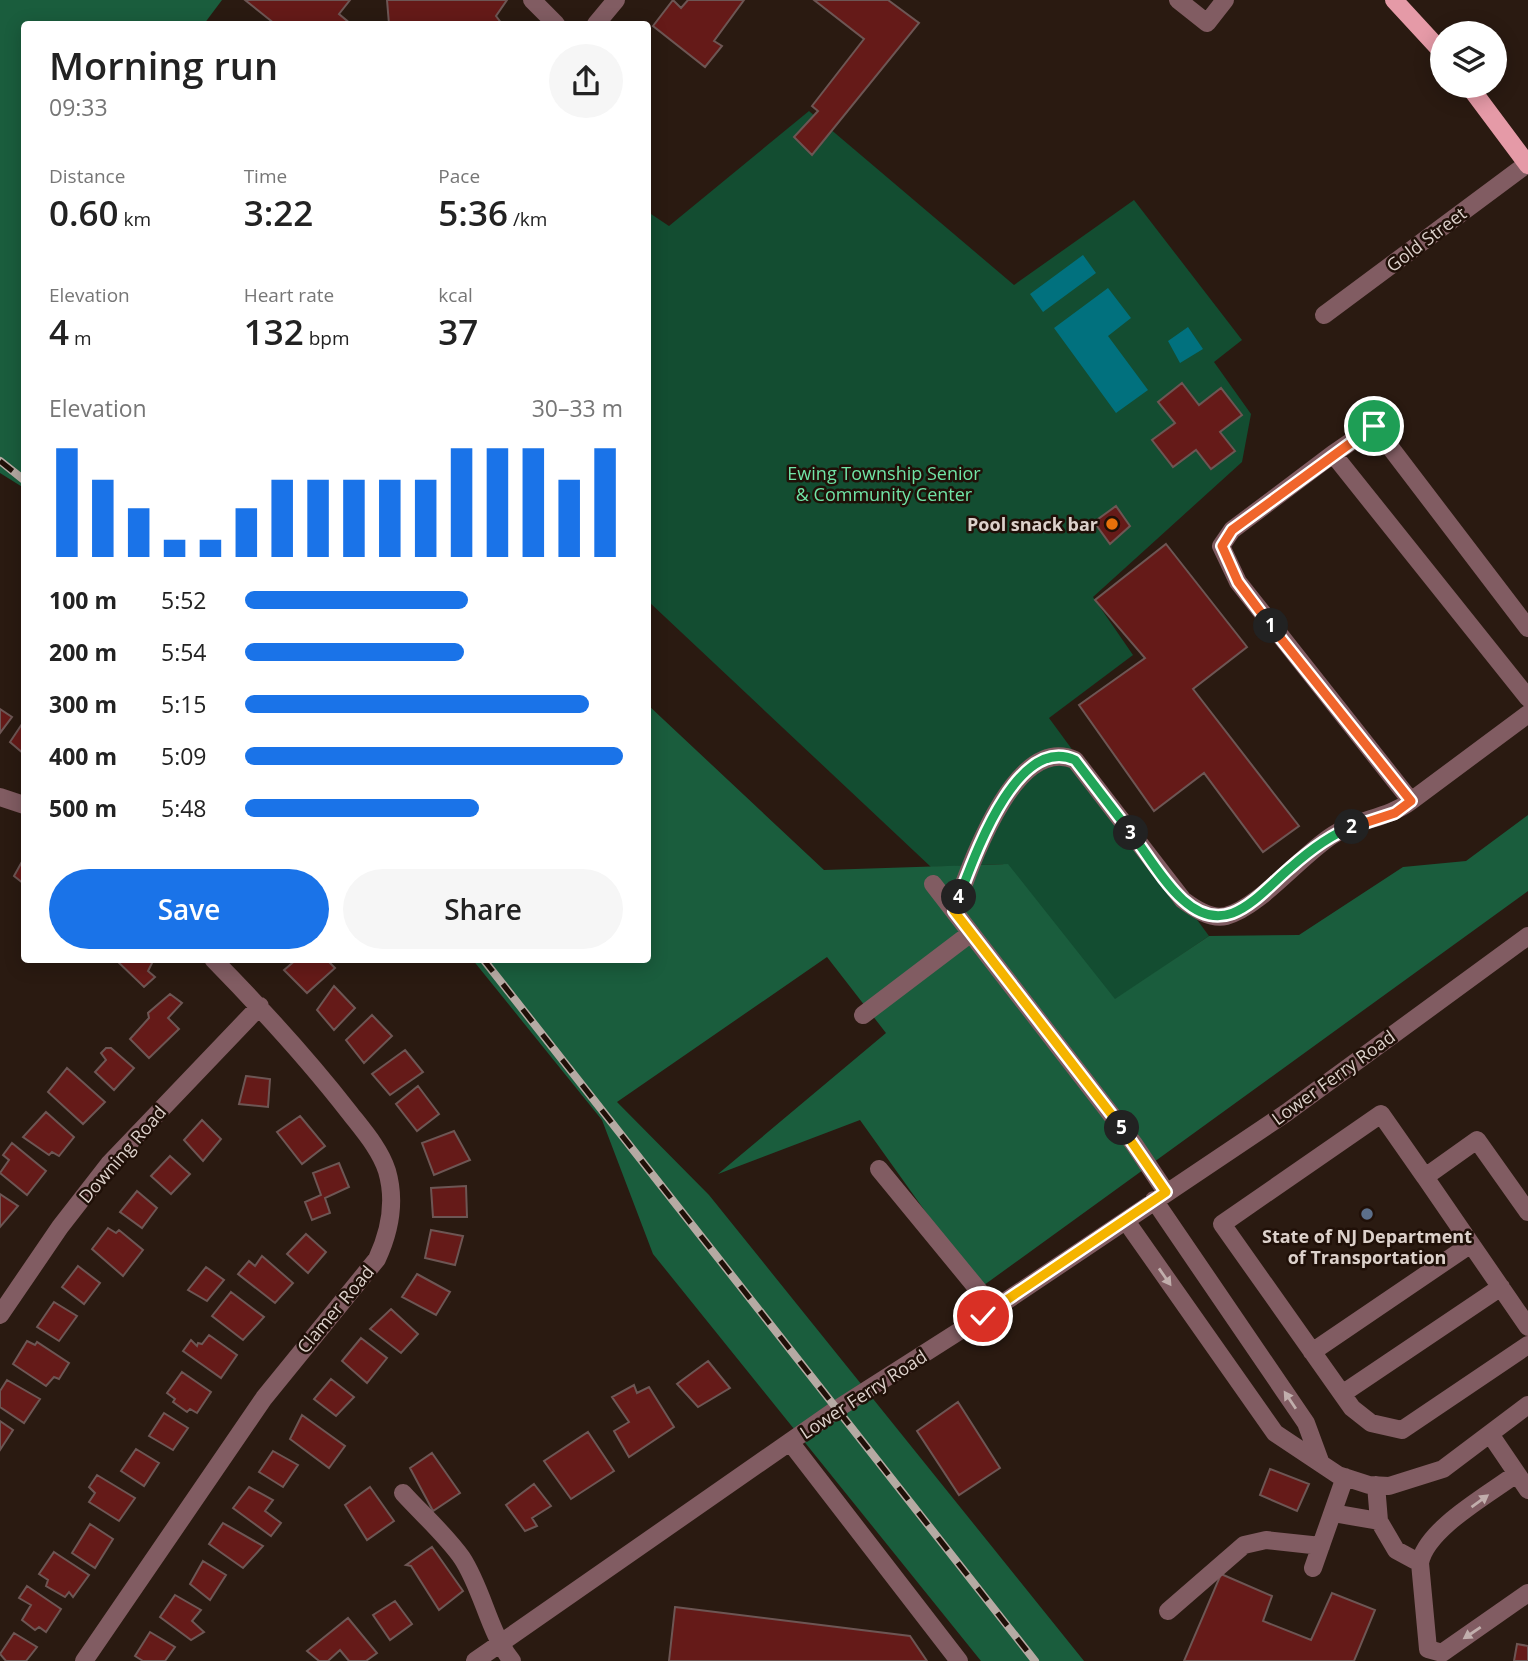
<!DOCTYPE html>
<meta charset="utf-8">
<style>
:root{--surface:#fff;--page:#f6f6f6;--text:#222;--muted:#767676;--accent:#1a73e8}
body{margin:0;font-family:"Open Sans",sans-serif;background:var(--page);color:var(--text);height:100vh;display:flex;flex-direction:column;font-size:26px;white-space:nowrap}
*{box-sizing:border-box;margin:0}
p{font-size:23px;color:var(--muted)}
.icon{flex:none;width:38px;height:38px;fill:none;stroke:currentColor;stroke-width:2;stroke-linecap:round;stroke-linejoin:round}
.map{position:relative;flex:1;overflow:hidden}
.details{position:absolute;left:21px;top:21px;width:630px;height:942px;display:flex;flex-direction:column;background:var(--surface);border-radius:7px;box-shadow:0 4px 18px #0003}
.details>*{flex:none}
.fabs{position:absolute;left:1430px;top:21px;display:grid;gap:14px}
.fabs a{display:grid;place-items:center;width:77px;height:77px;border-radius:50%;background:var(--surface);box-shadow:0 4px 18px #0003;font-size:35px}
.pin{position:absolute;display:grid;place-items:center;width:60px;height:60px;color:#fff;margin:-30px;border:4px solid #fff;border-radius:50%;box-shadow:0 2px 7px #0007}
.km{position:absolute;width:35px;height:35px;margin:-18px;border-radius:50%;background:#222;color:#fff;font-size:19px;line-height:35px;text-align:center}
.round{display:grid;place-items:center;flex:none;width:74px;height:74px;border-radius:37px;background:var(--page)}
.headline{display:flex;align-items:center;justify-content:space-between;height:119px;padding:0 28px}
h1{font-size:38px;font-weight:600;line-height:52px}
.metrics{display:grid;grid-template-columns:repeat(3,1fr);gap:10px;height:119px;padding:7px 28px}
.metrics div{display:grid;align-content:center}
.metrics b{font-size:35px;font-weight:600}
.metrics small{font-size:19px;font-weight:400}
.metrics p{font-size:19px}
.chart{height:196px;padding:14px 28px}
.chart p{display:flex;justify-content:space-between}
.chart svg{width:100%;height:126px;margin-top:7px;stroke:var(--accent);stroke-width:6}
.button{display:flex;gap:14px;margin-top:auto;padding:14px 28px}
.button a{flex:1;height:80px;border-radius:42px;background:var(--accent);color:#fff;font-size:28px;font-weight:600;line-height:80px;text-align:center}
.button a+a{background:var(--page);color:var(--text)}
ul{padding:0 28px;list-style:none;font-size:23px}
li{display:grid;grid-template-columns:112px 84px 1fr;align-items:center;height:52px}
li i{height:18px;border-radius:9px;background:var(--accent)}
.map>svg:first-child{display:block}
.green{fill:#134d31}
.forest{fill:#1a5d3d}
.water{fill:#01717e}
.building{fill:#651a18;stroke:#6d5654;stroke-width:2}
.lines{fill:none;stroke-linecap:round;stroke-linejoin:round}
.minor{stroke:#815c62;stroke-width:18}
.major{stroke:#e59aa7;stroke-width:18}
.rail-casing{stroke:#b6aaa3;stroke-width:8}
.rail{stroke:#201008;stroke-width:5;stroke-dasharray:16;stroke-linecap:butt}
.oneway{fill:#c1aeac}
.split-1-casing{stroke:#fff;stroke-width:14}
.split-2-casing{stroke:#fff;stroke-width:14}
.split-3-casing{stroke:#fff;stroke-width:14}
.split-4-casing{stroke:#fff;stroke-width:14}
.split-5-casing{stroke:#fff;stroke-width:14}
.split-6-casing{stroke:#fff;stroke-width:14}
.split-1{stroke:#f0652b;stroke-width:9}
.split-2{stroke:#f0652b;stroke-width:9}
.split-3{stroke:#22a559;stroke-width:9}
.split-4{stroke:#22a559;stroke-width:9}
.split-5{stroke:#f5b400;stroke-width:9}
.split-6{stroke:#f5b400;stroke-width:9}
.food-dot{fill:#e8710a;stroke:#201008;stroke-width:2.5}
.service-dot{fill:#5c6f8a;stroke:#201008;stroke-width:2.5}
.labels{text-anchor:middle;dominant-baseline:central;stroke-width:5;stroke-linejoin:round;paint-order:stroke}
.street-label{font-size:18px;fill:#dcd1cb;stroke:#201008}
.park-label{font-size:18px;fill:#70e4a6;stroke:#201008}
.poi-label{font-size:18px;font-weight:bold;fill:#dcd1cb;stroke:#201008;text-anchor:end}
</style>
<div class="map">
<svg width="1528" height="1661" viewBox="0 0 1528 1661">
<rect width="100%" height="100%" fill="#2a1a11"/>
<!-- green -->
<path class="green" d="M 809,111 L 1014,285 L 1134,200 L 1242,340 L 1214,362 L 1251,414 L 1242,462 L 1093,597 L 1133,655 L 1049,718 L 1209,936 L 1115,1000 L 1003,864 L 931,867 L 648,601 L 648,212 L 669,226 Z"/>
<!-- forest -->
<path class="forest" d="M 0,0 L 222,0 L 204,24 L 24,24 L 24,488 L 0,473 Z
M 648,705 L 824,870 L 1008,864 L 1115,999 L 1209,936 L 1299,935 L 1403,867 L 1466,861 L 1528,815 L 1528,891 L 980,1288 L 860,1120 L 718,1174 L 886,1033 L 827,957 L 617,1102 L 709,1195 L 1084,1661 L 981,1661 L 653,1254 L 602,1120 L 472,959 L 648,959 Z"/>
<!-- water -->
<path class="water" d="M 1083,255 L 1096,273 L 1043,312 L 1030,294 Z
M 1108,288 L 1131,318 L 1108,336 L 1148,390 L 1116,413 L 1054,328 Z
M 1188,327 L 1203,349 L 1180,363 L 1168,341 Z"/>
<!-- building -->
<path class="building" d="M 245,0 L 350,0 L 339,14 L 351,24 L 275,24 Z
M 387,0 L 507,0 L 496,16 L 502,24 L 389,24 Z
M 673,0 L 681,8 L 688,0 L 744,0 L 714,41 L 722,46 L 705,67 L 653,26 Z
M 814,0 L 888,0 L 919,23 L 812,155 L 794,137 L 818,111 L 812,106 L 864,39 Z
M 1182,383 L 1199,405 L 1221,388 L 1242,415 L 1220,432 L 1235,451 L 1211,469 L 1196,450 L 1173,467 L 1152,440 L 1175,423 L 1158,402 Z
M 1116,506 L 1130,526 L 1110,544 L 1094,522 Z
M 1166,544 L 1247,647 L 1193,689 L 1299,826 L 1263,852 L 1204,773 L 1154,811 L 1079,705 L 1145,658 L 1095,600 Z
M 0,709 L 12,717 L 0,733 Z
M 24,721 L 24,754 L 10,742 Z
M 24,858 L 24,884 L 14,876 Z
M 115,959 L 154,959 L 148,971 L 155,977 L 144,987 Z
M 297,959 L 326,959 L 335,968 L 307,993 L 284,970 Z
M 334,986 L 355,1008 L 334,1030 L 317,1010 Z
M 170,994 L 182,1003 L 168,1018 L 179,1029 L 149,1058 L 130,1039 L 149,1018 L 148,1013 Z
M 372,1015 L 392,1036 L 364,1063 L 346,1040 Z
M 106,1048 L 111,1048 L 134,1068 L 114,1090 L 95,1072 L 106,1060 L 101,1053 Z
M 405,1050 L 423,1072 L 390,1095 L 372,1074 Z
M 67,1068 L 105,1102 L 83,1124 L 48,1092 Z
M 246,1076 L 270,1079 L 268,1107 L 239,1104 Z
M 418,1086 L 439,1114 L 417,1131 L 396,1104 Z
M 46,1112 L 74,1137 L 59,1156 L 52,1152 L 49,1155 L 23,1137 Z
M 300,1116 L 325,1146 L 302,1164 L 277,1132 Z
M 202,1120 L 221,1139 L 203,1161 L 184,1140 Z
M 454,1131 L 470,1160 L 434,1175 L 422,1143 Z
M 12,1143 L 46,1171 L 27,1195 L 0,1173 L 9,1160 L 3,1155 Z
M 170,1156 L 190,1174 L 171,1194 L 151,1176 Z
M 339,1163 L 349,1187 L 325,1198 L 330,1213 L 312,1220 L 305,1202 L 321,1195 L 313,1173 Z
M 466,1186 L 467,1217 L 433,1217 L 431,1188 Z
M 137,1191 L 157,1208 L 142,1228 L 120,1212 Z
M 0,1194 L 18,1206 L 0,1227 Z
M 108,1228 L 116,1233 L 119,1230 L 143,1250 L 123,1276 L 92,1249 Z
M 431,1230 L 463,1236 L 455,1265 L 425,1258 Z
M 306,1234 L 326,1252 L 308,1273 L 287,1254 Z
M 262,1256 L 293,1283 L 275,1303 L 238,1274 L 249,1261 L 255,1266 Z
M 78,1266 L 100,1283 L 84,1304 L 62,1287 Z
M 206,1267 L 224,1280 L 207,1301 L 188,1290 Z
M 417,1274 L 450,1292 L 436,1315 L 402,1297 Z
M 231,1292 L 264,1317 L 243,1340 L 212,1316 Z
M 54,1302 L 77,1316 L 59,1341 L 37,1327 Z
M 391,1309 L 418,1334 L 401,1353 L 370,1329 Z
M 209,1335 L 237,1355 L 221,1378 L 183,1351 L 191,1340 L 197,1346 L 198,1343 L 202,1344 Z
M 361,1338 L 387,1358 L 367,1383 L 342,1361 Z
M 27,1341 L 35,1345 L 37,1342 L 69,1363 L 59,1379 L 54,1377 L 46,1386 L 13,1364 Z
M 708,1361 L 730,1388 L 698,1407 L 677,1384 Z
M 182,1372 L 211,1392 L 197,1413 L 190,1409 L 187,1412 L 173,1402 L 175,1399 L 167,1393 Z
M 331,1379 L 354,1397 L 336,1416 L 314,1399 Z
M 7,1380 L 40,1399 L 24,1423 L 0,1407 L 0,1391 Z
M 634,1385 L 637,1393 L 649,1387 L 674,1427 L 629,1457 L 614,1431 L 629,1422 L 612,1397 Z
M 958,1402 L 1000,1468 L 959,1495 L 917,1431 Z
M 164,1413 L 188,1428 L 173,1450 L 149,1436 Z
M 302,1415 L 345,1446 L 329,1468 L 290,1439 Z
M 0,1421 L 13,1430 L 0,1450 Z
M 588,1432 L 614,1471 L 571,1499 L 544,1461 Z
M 136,1449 L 159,1463 L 144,1486 L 121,1471 Z
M 273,1451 L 298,1465 L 283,1487 L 259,1472 Z
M 432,1453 L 460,1493 L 433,1511 L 410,1468 Z
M 1270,1469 L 1309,1484 L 1297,1511 L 1260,1495 Z
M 97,1475 L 135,1498 L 119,1521 L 89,1502 L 95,1493 L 89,1487 Z
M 534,1484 L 551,1506 L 532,1518 L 537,1526 L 525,1531 L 506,1505 Z
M 249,1487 L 273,1500 L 265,1511 L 281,1523 L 271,1536 L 233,1508 Z
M 370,1487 L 394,1521 L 367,1540 L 345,1505 Z
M 223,1523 L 263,1546 L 243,1568 L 209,1544 Z
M 90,1524 L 113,1539 L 95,1568 L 72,1553 Z
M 432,1547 L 463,1591 L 439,1610 L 411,1566 L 406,1565 Z
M 54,1552 L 89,1575 L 73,1597 L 69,1592 L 65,1597 L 46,1586 L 48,1580 L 39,1574 Z
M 203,1561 L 226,1575 L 210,1600 L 190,1584 Z
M 1221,1574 L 1272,1596 L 1263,1621 L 1311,1640 L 1332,1593 L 1375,1610 L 1354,1661 L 1184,1661 Z
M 27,1586 L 61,1609 L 46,1632 L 39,1627 L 35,1630 L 22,1620 L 31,1605 L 19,1598 Z
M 175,1595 L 201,1610 L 192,1621 L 204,1632 L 191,1640 L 160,1617 Z
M 395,1601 L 412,1624 L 390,1640 L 373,1615 Z
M 675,1607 L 910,1636 L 927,1661 L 669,1661 Z
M 348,1618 L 377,1653 L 366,1661 L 349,1661 L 340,1650 L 328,1661 L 319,1661 L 307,1651 Z
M 150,1632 L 175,1647 L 165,1661 L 143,1661 L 135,1656 Z
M 14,1633 L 37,1647 L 26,1661 L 6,1661 L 0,1654 Z
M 1517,1644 L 1528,1646 L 1528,1661 L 1514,1661 Z"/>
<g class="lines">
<!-- minor -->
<path class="minor" d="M 532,0 L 556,24
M 1178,0 L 1207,23 L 1225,0
M 596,24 L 616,0
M 1324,315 L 1527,164
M 1333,454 L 1374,426 L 1528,628
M 1528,698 L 1333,454 L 1232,530 L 1221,546 L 1238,582 L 1411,801 L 1528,714
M 0,797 L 24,805
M 933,884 L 1134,1144 L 1166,1192
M 954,911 C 969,871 1013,733 1075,760 L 1183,900 C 1194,908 1211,920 1226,916 C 1260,907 1300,856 1333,835 C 1357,819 1387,819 1411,801
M 863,1015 L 971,933
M 879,1169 L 994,1309
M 1425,1177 L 1528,1327
M 1154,1200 L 1306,1423 L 1320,1461
M 1528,1212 L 1477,1140 L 1425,1177 L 1381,1114 L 1222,1224 L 1352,1408 L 1371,1423 L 1402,1430 L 1528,1345
M 1126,1221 L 1275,1433 L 1338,1475 L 1369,1485 L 1389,1486 L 1443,1469 L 1528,1405
M 0,1315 L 60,1227 L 109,1164 L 260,1006
M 1312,1352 L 1471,1244
M 1342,1394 L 1501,1287
M 1490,1434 L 1528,1490
M 790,1442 L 959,1661
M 1516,1474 C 1488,1495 1426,1529 1420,1563 L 1428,1649 L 1442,1653 L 1528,1593
M 403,1493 C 422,1514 446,1535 462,1558 C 483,1590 489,1633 512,1661
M 1333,1513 L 1379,1521 L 1376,1485
M 1379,1521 L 1396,1550 L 1420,1563
M 1313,1568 L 1345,1477
M 1168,1611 L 1244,1545 L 1266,1540 L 1321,1546
M 84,1661 L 264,1398 L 377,1259 C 390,1231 396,1202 387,1171 C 380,1149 363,1130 349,1112 C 307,1058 261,1008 213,959
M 475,1661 L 837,1409 L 994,1309 L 1286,1113 L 1528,936"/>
<!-- major -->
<path class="major" d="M 1394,0 L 1442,52
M 1469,86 L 1528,165"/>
<defs>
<path id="rail" d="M 0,461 L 24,480
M 483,959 L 1035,1661"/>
</defs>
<!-- rail casing -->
<use href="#rail" class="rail-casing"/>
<!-- rail -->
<use href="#rail" class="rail"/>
</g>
<!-- one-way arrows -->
<defs><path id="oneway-solid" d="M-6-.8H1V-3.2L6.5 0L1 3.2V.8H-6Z" transform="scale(1.75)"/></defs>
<g class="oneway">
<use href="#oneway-solid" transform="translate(1165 1277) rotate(55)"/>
<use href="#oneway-solid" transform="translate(1290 1400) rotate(-124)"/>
<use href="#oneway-solid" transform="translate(1480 1501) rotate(-36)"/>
<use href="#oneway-solid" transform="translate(1472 1633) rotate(146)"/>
</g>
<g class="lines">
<defs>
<path id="split-1" d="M 1271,626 L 1238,582 L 1222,546 L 1232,530 L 1374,426"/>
<path id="split-2" d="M 1271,626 L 1411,801 L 1395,813 L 1352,827"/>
<path id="split-3" d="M 1131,833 C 1147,854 1163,882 1183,900 C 1227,940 1258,895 1290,868 C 1308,852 1329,835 1352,827"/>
<path id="split-4" d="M 959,897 C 974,858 1016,734 1075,760 L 1131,833"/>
<path id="split-5" d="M 959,897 L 954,911 L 1122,1128"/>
<path id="split-6" d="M 983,1316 L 1166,1192 L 1122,1128"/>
</defs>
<!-- split-1 casing -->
<use href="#split-1" class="split-1-casing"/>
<!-- split-2 casing -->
<use href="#split-2" class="split-2-casing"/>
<!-- split-3 casing -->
<use href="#split-3" class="split-3-casing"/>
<!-- split-4 casing -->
<use href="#split-4" class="split-4-casing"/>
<!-- split-5 casing -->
<use href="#split-5" class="split-5-casing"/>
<!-- split-6 casing -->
<use href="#split-6" class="split-6-casing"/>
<!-- split-1 -->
<use href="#split-1" class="split-1"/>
<!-- split-2 -->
<use href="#split-2" class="split-2"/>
<!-- split-3 -->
<use href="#split-3" class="split-3"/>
<!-- split-4 -->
<use href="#split-4" class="split-4"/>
<!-- split-5 -->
<use href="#split-5" class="split-5"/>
<!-- split-6 -->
<use href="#split-6" class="split-6"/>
</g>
<!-- markers -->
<circle class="food-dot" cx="1112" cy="524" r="7"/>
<circle class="service-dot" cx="1367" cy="1214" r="7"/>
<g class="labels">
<!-- street labels -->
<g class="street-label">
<text transform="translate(1426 239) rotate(-37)">Gold Street</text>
<text transform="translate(1333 1077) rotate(-36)">Lower Ferry Road</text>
<text transform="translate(122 1154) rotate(-49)">Downing Road</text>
<text transform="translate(335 1309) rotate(-50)">Clamer Road</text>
<text transform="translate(863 1394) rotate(-33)">Lower Ferry Road</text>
</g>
<!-- park labels -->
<g class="park-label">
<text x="884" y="473">Ewing Township Senior<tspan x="884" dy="21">&amp; Community Center</tspan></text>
</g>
<!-- poi labels -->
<g class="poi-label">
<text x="1098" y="524">Pool snack bar</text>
<text x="1367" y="1236" text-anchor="middle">State of NJ Department<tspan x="1367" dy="21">of Transportation</tspan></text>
</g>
</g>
</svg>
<div class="fabs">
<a><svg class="icon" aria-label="layers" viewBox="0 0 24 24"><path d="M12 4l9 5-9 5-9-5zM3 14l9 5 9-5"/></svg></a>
</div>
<div class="pin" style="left:1374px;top:426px;background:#1e9e55"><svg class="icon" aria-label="arrive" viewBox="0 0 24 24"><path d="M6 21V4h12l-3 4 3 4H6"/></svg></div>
<div class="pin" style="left:983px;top:1316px;background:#d93025"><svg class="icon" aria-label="check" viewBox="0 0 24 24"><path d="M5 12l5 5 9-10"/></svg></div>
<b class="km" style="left:1271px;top:626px">1</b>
<b class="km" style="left:1352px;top:827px">2</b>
<b class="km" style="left:1131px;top:833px">3</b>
<b class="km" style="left:959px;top:897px">4</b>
<b class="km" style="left:1122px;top:1128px">5</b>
<section class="details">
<div class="headline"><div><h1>Morning run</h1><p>09:33</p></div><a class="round"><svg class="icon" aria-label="share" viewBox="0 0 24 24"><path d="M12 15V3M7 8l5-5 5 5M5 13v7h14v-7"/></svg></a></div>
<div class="metrics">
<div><p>Distance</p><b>0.60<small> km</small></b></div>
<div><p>Time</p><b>3:22</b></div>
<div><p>Pace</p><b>5:36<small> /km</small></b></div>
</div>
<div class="metrics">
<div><p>Elevation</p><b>4<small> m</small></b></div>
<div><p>Heart rate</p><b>132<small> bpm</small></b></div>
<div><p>kcal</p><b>37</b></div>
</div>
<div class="chart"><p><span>Elevation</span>30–33 m</p>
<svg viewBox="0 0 160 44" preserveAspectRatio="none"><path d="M5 44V6M15 44V17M25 44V27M35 44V38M45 44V38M55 44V27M65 44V17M75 44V17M85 44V17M95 44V17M105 44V17M115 44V6M125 44V6M135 44V6M145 44V17M155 44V6"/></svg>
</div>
<ul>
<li><b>100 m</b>5:52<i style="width:59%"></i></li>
<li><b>200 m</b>5:54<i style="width:58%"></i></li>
<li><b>300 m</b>5:15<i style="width:91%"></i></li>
<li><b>400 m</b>5:09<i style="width:100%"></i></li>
<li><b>500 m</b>5:48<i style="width:62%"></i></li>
</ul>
<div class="button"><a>Save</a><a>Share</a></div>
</section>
</div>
